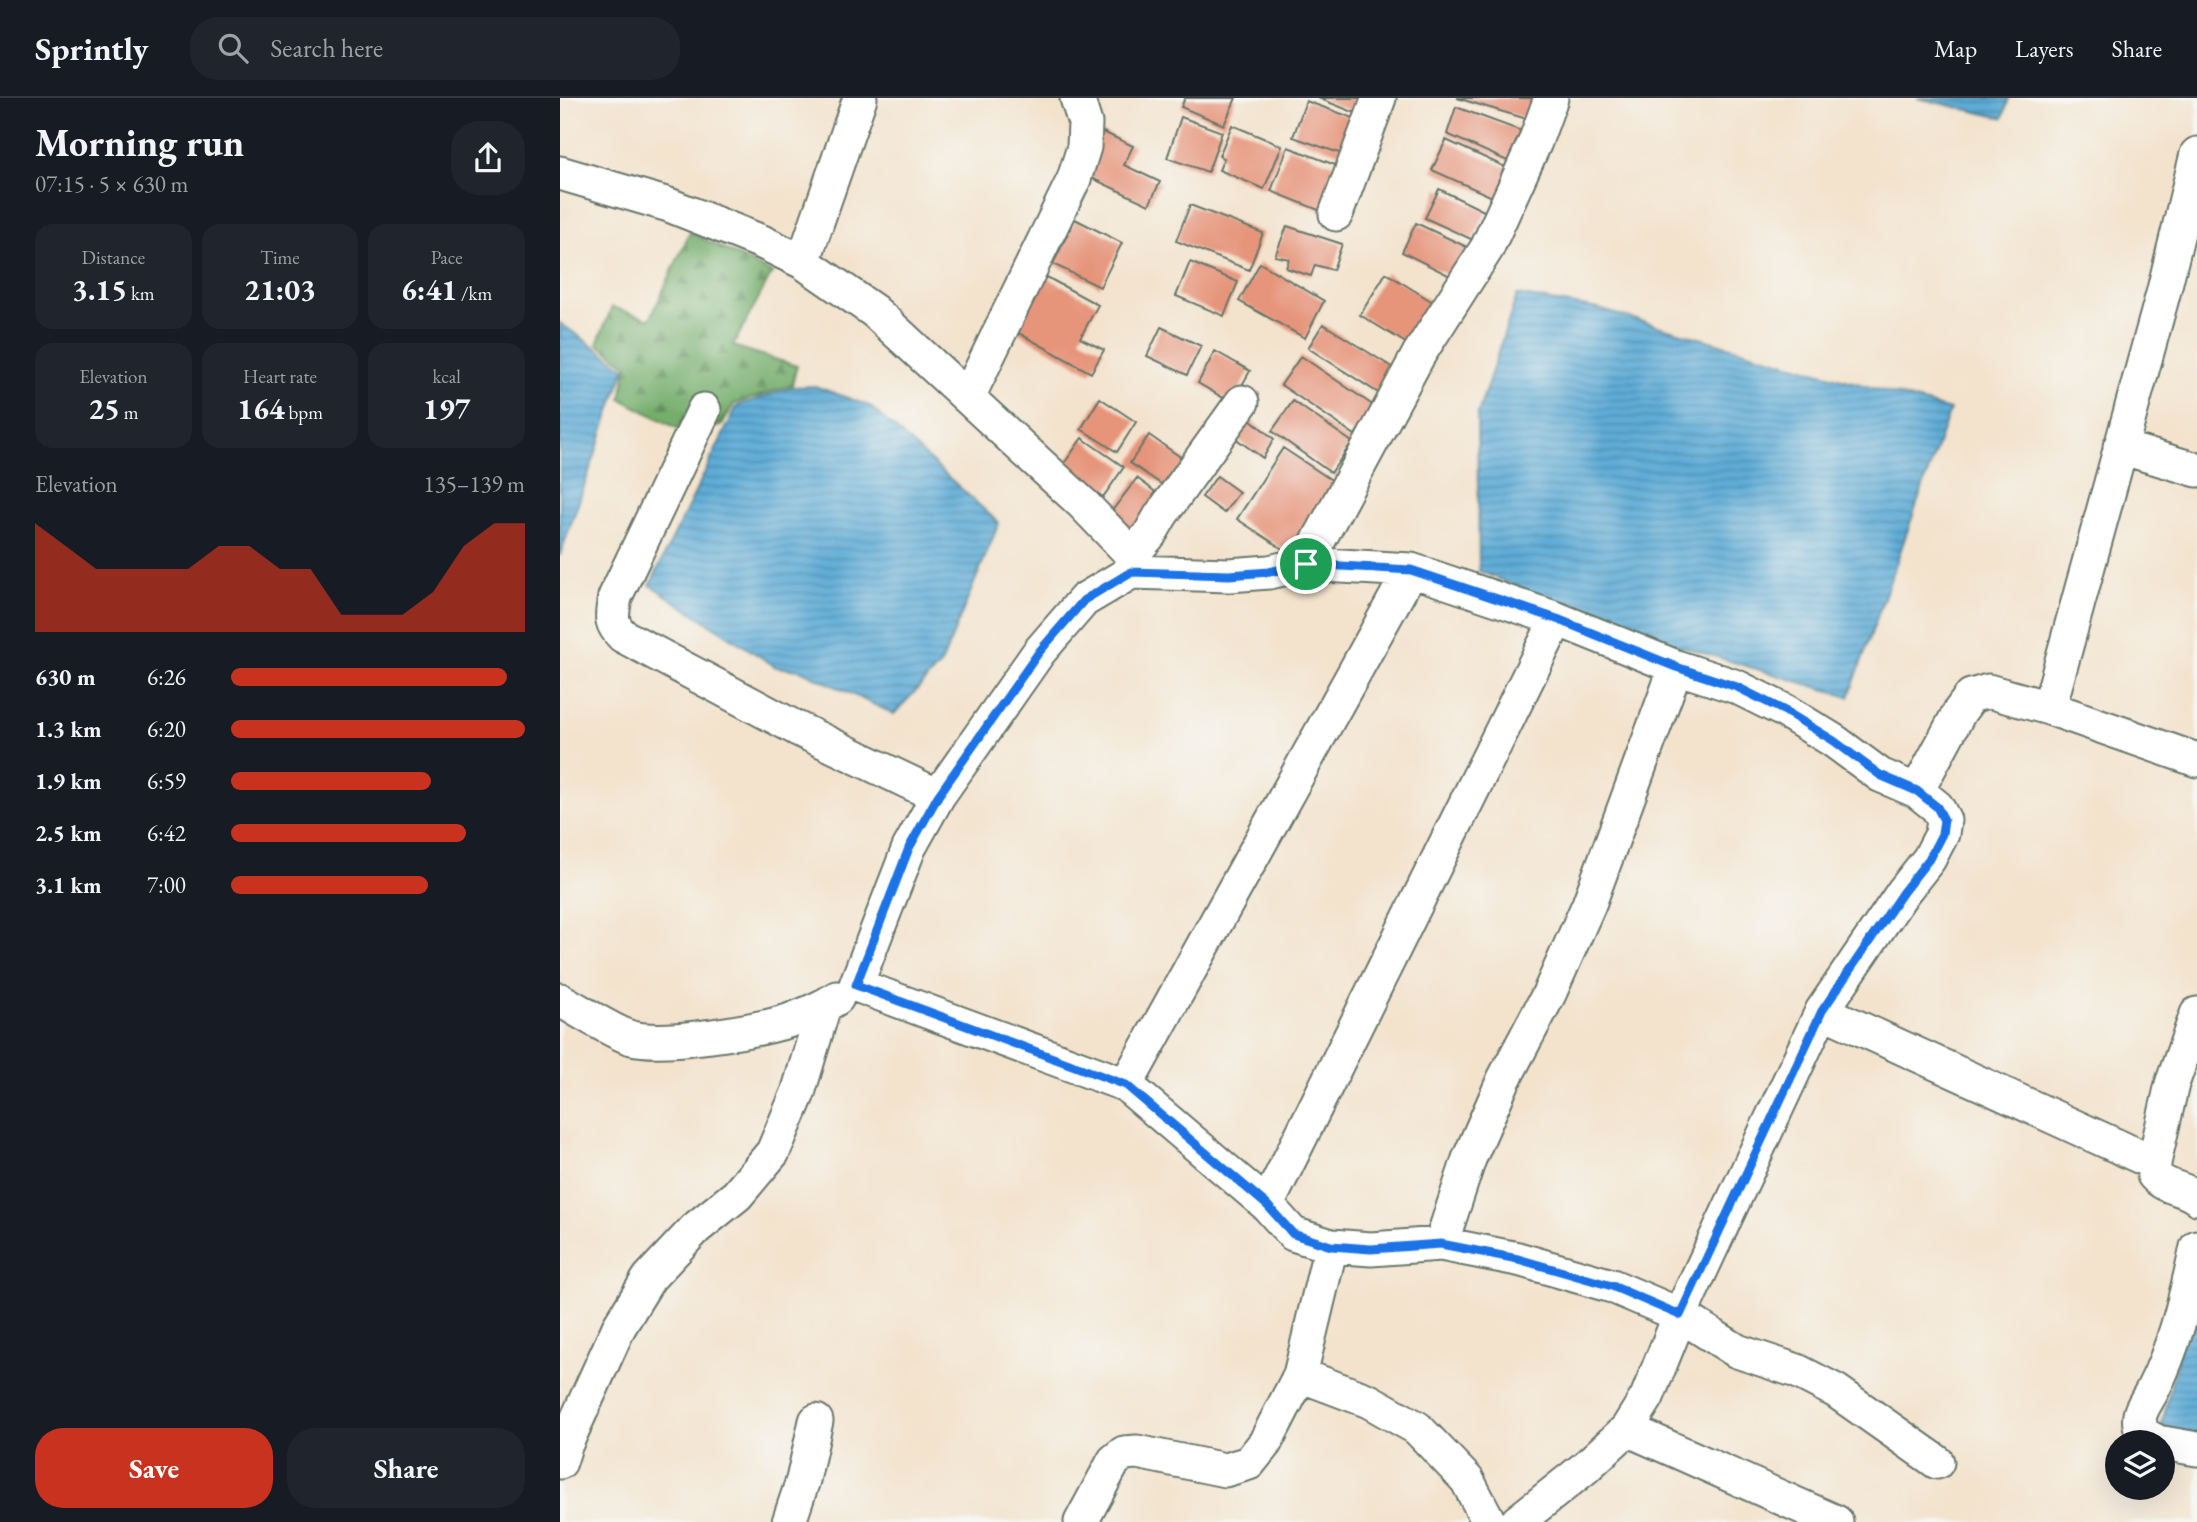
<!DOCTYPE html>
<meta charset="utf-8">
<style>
:root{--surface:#171b24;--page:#20242c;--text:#f1f3f6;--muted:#9ea1a6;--line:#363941;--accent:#c8321e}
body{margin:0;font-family:"EB Garamond",serif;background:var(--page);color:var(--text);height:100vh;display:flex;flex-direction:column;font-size:26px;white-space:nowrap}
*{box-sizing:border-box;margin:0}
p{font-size:23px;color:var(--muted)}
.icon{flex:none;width:38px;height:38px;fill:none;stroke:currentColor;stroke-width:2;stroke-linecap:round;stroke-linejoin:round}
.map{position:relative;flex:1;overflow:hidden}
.sheet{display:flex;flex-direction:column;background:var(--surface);width:560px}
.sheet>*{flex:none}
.buttons{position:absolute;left:1545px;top:1332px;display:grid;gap:14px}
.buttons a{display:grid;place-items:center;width:70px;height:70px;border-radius:50%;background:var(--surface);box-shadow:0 7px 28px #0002;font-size:35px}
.pin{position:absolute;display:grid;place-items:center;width:60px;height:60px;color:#fff;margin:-30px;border:4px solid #fff;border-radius:50%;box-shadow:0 2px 7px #0007}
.round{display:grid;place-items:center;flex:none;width:74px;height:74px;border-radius:28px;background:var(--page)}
.headline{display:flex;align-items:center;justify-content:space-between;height:119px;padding:0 35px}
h1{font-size:38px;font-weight:700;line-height:52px}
.metrics{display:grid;grid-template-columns:repeat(3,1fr);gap:10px;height:119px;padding:7px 35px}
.metrics div{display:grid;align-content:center;border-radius:18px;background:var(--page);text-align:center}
.metrics b{font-size:30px;font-weight:700}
.metrics small{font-size:19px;font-weight:400}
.metrics p{font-size:19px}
.chart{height:196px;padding:14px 35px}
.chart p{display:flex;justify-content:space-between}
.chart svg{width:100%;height:126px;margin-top:7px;fill:var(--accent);opacity:.7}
.cta{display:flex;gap:14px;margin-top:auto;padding:14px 35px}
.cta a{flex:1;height:80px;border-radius:28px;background:var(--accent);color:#fff;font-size:28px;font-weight:700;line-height:80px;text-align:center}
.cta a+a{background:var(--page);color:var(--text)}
ul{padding:0 35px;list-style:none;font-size:23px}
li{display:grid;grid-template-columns:112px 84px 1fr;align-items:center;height:52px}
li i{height:18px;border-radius:9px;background:var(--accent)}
header{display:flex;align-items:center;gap:42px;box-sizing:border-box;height:98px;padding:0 35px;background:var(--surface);border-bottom:2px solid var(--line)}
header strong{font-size:33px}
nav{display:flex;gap:38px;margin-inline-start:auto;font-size:24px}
.search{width:490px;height:63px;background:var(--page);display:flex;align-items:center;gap:18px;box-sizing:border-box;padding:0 24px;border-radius:28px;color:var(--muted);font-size:26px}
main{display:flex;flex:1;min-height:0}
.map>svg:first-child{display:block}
.forest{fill:url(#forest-firs);stroke:#4a7550;stroke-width:2}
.water{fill:url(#water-rules);stroke:#3e7486;stroke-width:2}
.building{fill:#e6947a}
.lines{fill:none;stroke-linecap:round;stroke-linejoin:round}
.minor-casing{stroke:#69776a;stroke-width:37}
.minor{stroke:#fff;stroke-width:33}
.route-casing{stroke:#fff;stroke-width:14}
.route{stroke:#1a73e8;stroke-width:9}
</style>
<header>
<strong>Sprintly</strong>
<div class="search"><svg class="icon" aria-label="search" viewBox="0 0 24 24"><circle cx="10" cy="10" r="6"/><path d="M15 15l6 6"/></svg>Search here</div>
<nav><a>Map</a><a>Layers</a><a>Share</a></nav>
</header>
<main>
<section class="sheet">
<div class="headline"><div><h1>Morning run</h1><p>07:15 · 5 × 630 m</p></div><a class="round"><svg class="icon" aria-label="share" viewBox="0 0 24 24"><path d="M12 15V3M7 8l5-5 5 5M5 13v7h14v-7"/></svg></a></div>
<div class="metrics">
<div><p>Distance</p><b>3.15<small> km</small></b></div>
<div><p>Time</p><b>21:03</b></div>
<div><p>Pace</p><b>6:41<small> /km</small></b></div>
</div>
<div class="metrics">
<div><p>Elevation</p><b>25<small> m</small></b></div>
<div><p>Heart rate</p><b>164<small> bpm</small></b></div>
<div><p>kcal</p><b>197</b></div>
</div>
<div class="chart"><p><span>Elevation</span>135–139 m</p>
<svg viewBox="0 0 160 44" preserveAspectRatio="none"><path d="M0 44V6L10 14L20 22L30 22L40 22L50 22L60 14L70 14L80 22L90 22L100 38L110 38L120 38L130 30L140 14L150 6L160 6V44z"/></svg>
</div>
<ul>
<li><b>630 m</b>6:26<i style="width:94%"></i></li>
<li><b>1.3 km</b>6:20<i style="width:100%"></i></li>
<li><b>1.9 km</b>6:59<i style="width:68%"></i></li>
<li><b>2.5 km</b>6:42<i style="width:80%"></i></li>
<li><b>3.1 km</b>7:00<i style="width:67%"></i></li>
</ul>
<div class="cta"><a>Save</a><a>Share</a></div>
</section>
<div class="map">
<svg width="1637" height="1424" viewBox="0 0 1637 1424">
<defs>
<pattern id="forest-firs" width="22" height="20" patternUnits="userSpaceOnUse" patternTransform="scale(1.75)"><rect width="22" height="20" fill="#74ad6c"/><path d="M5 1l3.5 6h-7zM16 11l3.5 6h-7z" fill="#5f8e5a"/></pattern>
<pattern id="water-rules" width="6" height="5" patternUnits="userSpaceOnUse" patternTransform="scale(1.75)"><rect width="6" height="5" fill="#5eacd7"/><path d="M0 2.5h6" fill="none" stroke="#4d8daf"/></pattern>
</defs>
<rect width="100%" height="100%" fill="#f6f6f2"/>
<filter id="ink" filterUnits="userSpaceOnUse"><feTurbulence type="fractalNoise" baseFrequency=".0143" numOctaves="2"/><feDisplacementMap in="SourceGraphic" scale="14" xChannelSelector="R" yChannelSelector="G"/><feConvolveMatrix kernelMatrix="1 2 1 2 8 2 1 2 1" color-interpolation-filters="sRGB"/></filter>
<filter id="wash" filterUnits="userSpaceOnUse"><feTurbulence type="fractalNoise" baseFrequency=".00686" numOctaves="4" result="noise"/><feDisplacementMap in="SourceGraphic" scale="28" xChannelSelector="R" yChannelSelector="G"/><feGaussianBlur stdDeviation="1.57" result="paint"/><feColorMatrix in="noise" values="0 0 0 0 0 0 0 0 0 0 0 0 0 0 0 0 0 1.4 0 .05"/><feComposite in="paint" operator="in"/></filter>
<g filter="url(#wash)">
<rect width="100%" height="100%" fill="#f3e3cd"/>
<!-- forest -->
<path class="forest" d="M 130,134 L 212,175 L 173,248 L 237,268 L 232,287 L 174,306 L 161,328 L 124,334 L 61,301 L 67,267 L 37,246 L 52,209 L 90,221 Z"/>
<!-- water -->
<path class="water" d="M 1357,0 L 1449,0 L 1443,20 Z
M 957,197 L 1039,211 L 1390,312 L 1289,599 L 1051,527 L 919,473 L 917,318 Z
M 0,225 L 65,270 L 0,458 Z
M 255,288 L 310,308 L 439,425 L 381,566 L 334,616 L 240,572 L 216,569 L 90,487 L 177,308 L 233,289 Z
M 1633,1190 L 1637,1191 L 1637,1336 L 1601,1331 Z"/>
<g id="blocks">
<!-- building -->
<path class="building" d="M 625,0 L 676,0 L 664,27 L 621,9 Z
M 758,0 L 810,0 L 803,18 Z
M 897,0 L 976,0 L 970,22 Z
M 746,3 L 799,22 L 782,56 L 733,39 Z
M 896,9 L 967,35 L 954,66 L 887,36 Z
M 621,19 L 662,34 L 648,74 L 607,60 Z
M 672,27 L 722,48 L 704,91 L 659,72 L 664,60 L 659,58 Z
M 543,34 L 573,48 L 564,67 L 600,84 L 589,107 L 523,76 Z
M 886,42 L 952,72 L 939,102 L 872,72 Z
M 728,49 L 778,68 L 761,113 L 711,93 Z
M 879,91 L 926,114 L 913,142 L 865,120 Z
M 630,107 L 703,135 L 689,172 L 616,143 Z
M 515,121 L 562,145 L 540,189 L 493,166 Z
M 856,125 L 909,150 L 894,180 L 842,154 Z
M 727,128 L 782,146 L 773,172 L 755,167 L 751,178 L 726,170 L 729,161 L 715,158 Z
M 630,164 L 678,184 L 664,218 L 616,198 Z
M 700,165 L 764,203 L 745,240 L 679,203 Z
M 826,175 L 876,206 L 851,248 L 800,217 Z
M 483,177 L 538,207 L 520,240 L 544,252 L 531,275 L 453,232 Z
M 763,226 L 835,271 L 820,296 L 748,250 Z
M 601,229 L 641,248 L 627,277 L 587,258 Z
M 655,253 L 690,273 L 672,305 L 638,285 Z
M 741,258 L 814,308 L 795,337 L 721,287 Z
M 540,300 L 576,324 L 557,354 L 521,331 Z
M 733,303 L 792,344 L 771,375 L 712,333 Z
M 690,321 L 714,341 L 703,360 L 675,340 Z
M 589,337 L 629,365 L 610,392 L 570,365 Z
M 522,340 L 564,369 L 543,399 L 501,370 Z
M 723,350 L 782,389 L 735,459 L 677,421 Z
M 657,378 L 679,394 L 664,415 L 642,399 Z
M 577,380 L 606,402 L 575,445 L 545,422 Z"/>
</g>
</g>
<g filter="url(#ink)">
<use href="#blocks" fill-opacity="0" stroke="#69776a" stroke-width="2"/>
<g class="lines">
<defs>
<path id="minor" d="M 991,0 L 975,44 L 927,150 L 859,256 L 746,466 L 709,474 L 669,477 L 571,474 L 524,502 L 479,554 L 378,698 L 349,750 L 296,887 L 566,987 L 707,1107 L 733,1136 L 771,1148 L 811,1151 L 881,1146 L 958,1161 L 1052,1188 L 1120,1217 L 1177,1253 L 1237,1273 L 1276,1293 L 1377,1364
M 0,75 L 109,107 L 202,144 L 243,164 L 314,213 L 523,406 L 572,457 L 571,474
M 776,116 L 819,0
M 243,164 L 300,0
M 408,299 L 514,81 L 524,49 L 525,25 L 517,0
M 144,312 L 55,499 C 52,518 49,524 63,538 L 236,630 L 378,698
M 1560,349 L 1637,372
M 572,457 L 590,436 L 601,417 L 682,304
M 746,466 L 851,472
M 1489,610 L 1603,196 L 1637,56
M 1357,693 L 1400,613 L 1411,598 L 1428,593 L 1489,610 L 1637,662
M 0,902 C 19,912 54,935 72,940 C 105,948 195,933 228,923 C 245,917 262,910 277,900
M 1262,913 L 1594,1065
M 1637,916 L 1612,986 L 1594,1065 L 1594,1077 C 1606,1091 1624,1089 1637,1100
M 566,987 L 851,472 L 997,521 L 1116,569 L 1177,589 L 1225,613 L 1274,643 L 1320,677 L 1357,693 L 1377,709 L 1384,722 L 1382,736 L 1369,761 L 1343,794 L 1262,913 L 1120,1217 L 1087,1299 L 1067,1331 L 1026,1369 L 957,1424
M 707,1107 L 997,521
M 881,1146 L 909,1061 L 944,981 L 989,896 L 1029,806 L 1116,569
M 740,1277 L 809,1303 L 857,1330 L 907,1382 L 929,1424
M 1067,1331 L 1276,1424
M 1598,1344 L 1583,1336 C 1574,1316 1584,1309 1593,1291 C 1616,1246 1626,1198 1637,1149
M 1603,1345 L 1637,1351
M 0,1364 L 5,1348 L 59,1229 L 89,1180 L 136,1130 L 177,1097 L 213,1054 L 238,995 L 264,908
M 229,1424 L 243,1382 L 256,1323
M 521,1424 L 554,1363 L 564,1355 L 577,1354 L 665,1372 L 689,1365 L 705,1345 L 740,1277 L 771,1148"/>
</defs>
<!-- minor casing -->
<use href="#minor" class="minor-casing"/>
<!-- minor -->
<use href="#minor" class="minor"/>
</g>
</g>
<g class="lines" filter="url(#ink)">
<defs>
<path id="route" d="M 746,466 L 851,472 L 997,521 L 1116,569 L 1177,589 L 1225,613 L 1274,643 L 1320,677 L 1357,693 L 1377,709 L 1384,722 L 1382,736 L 1369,761 L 1343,794 L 1262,913 L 1120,1217 L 1052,1188 L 958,1161 L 881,1146 L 811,1151 L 771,1148 L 733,1136 L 707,1107 L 566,987 L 296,887 L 349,750 L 378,698 L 479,554 L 524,502 L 571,474 L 669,477 L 709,474 Z"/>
</defs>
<!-- route casing -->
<use href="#route" class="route-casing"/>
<!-- route -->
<use href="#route" class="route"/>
</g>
</svg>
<div class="buttons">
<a><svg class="icon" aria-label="layers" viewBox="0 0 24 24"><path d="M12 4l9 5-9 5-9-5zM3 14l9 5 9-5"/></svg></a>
</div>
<div class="pin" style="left:746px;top:466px;background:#1e9e55"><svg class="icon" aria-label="arrive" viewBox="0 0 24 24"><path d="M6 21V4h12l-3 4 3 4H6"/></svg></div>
</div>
</main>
